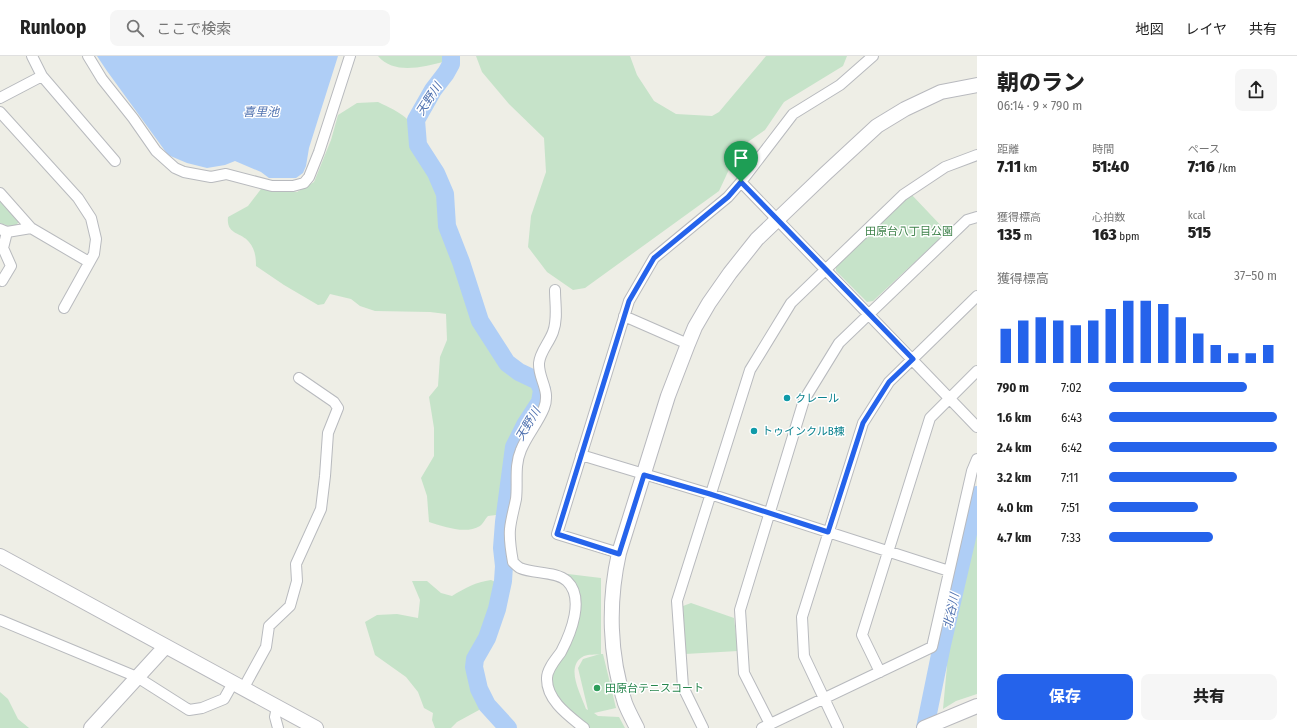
<!DOCTYPE html>
<html lang="ja">
<meta charset="utf-8">
<style>
:root{--surface:#fff;--page:#f6f6f6;--text:#222;--muted:#767676;--line:#e0e0e0;--accent:#2563eb}
body{margin:0;font-family:"Fira Sans Condensed","Noto Sans JP",sans-serif;background:var(--page);color:var(--text);height:100vh;display:flex;flex-direction:column;font-size:15px;white-space:nowrap}
*{box-sizing:border-box;margin:0}
p{font-size:13px;color:var(--muted)}
.icon{flex:none;width:22px;height:22px;fill:none;stroke:currentColor;stroke-width:2;stroke-linecap:round;stroke-linejoin:round}
.map{position:relative;flex:1;overflow:hidden}
.panel{display:flex;flex-direction:column;background:var(--surface);width:320px}
.panel>*{flex:none}
.pin{position:absolute;display:grid;place-items:center;width:34px;height:34px;color:#fff;margin:-41px -17px;border-radius:50% 50% 50% 0;rotate:-45deg;box-shadow:0 0 4px #0007}
.pin .icon{rotate:45deg}
.round{display:grid;place-items:center;flex:none;width:42px;height:42px;border-radius:8px;background:var(--page)}
.overview{display:flex;align-items:center;justify-content:space-between;height:68px;padding:0 20px}
h1{font-size:22px;font-weight:800;line-height:30px}
.stats{display:grid;grid-template-columns:repeat(3,1fr);gap:6px;height:68px;padding:4px 20px}
.stats div{display:grid;align-content:center}
.stats b{font-size:17px;font-weight:800}
.stats small{font-size:11px;font-weight:400}
.stats p{font-size:11px}
.chart{height:112px;padding:8px 20px}
.chart p{display:flex;justify-content:space-between}
.chart svg{width:100%;height:72px;margin-top:4px;stroke:var(--accent);stroke-width:6}
.cta{display:flex;gap:8px;margin-top:auto;padding:8px 20px}
.cta a{flex:1;height:46px;border-radius:8px;background:var(--accent);color:#fff;font-size:16px;font-weight:800;line-height:46px;text-align:center}
.cta a+a{background:var(--page);color:var(--text)}
ul{padding:0 20px;list-style:none;font-size:13px}
li{display:grid;grid-template-columns:64px 48px 1fr;align-items:center;height:30px}
li i{height:10px;border-radius:5px;background:var(--accent)}
header{display:flex;align-items:center;gap:24px;box-sizing:border-box;height:56px;padding:0 20px;background:var(--surface);border-bottom:1px solid var(--line)}
header strong{font-size:19px}
nav{display:flex;gap:22px;margin-inline-start:auto;font-size:14px}
.search{width:280px;height:36px;background:var(--page);display:flex;align-items:center;gap:10px;box-sizing:border-box;padding:0 14px;border-radius:8px;color:var(--muted);font-size:15px}
main{display:flex;flex:1;min-height:0}
.map>svg:first-child{display:block}
.green{fill:#c6e3c9;fill-rule:evenodd}
.water{fill:#afcef6}
.lines{fill:none;stroke-linecap:round;stroke-linejoin:round}
.river{stroke:#afcef6;stroke-width:18}
.street-casing{stroke:#b8babe;stroke-width:12}
.secondary-casing{stroke:#b8b9be;stroke-width:16}
.street{stroke:#fff;stroke-width:10}
.secondary{stroke:#fff;stroke-width:14}
.route-casing{stroke:#fff;stroke-width:8}
.route{stroke:#2563eb;stroke-width:5}
.culture-dot{fill:#0f9aa8;stroke:#fff;stroke-width:1.5}
.leisure-dot{fill:#2e9e5b;stroke:#fff;stroke-width:1.5}
.labels{text-anchor:middle;dominant-baseline:central;stroke-width:3;stroke-linejoin:round;paint-order:stroke}
.park-label{font-size:11px;fill:#3f834b;stroke:#fff}
.culture-label{font-size:11px;fill:#0d838f;stroke:#fff;text-anchor:start}
.leisure-label{font-size:11px;fill:#27864d;stroke:#fff;text-anchor:start}
.water-label{font-size:12px;font-style:italic;fill:#5072b0;stroke:#fff}
</style>
<header>
<strong>Runloop</strong>
<div class="search"><svg class="icon" aria-label="search" viewBox="0 0 24 24"><circle cx="10" cy="10" r="6"/><path d="M15 15l6 6"/></svg>ここで検索</div>
<nav><a>地図</a><a>レイヤ</a><a>共有</a></nav>
</header>
<main>
<div class="map">
<svg width="977" height="672" viewBox="0 0 977 672">
<rect width="100%" height="100%" fill="#eeeee6"/>
<!-- green -->
<path class="green" d="M 378,0 L 448,0 L 447,3 L 443,6 C 423,11 394,19 378,0 Z
M 476,0 L 630,0 L 637,19 L 654,45 L 676,58 L 712,60 L 719,56 L 766,0 L 847,0 L 843,10 L 784,46 L 765,74 L 739,92 L 719,135 L 585,232 L 573,234 L 547,216 L 528,191 L 531,160 L 546,116 L 544,82 L 509,48 L 482,16 Z
M 378,46 C 386,50 407,59 410,67 C 413,77 413,86 420,94 L 453,170 L 460,197 L 466,237 L 466,247 L 479,275 L 495,299 L 510,316 L 532,324 L 539,336 L 509,393 L 509,404 L 504,424 L 503,443 L 496,459 L 488,460 C 485,463 483,468 480,470 C 465,479 443,470 429,466 L 427,440 L 421,422 L 434,400 L 434,372 L 429,341 L 438,330 L 440,301 L 447,284 L 446,258 L 430,256 L 375,255 L 360,250 L 351,243 L 330,238 L 324,248 L 318,249 L 284,229 L 256,210 C 256,201 255,193 249,186 C 241,176 226,179 228,161 L 248,150 L 261,133 L 268,132 L 297,136 L 314,126 L 331,84 L 338,59 L 357,47 Z
M 911,138 L 947,176 L 873,245 L 867,246 L 836,215 L 836,210 Z
M 0,144 L 19,165 L 16,170 L 9,170 L 0,167 Z
M 977,457 L 977,638 L 956,645 L 943,653 L 947,610 L 947,595 L 956,559 Z
M 568,518 L 601,522 L 601,598 L 603,598 L 616,652 L 594,657 L 598,660 L 619,661 L 625,672 L 586,672 L 570,657 L 555,638 L 551,621 L 579,543 L 564,523 ZM 600,598 L 583,603 L 578,612 L 588,654 L 586,653 C 581,638 564,610 584,600 C 589,598 595,599 600,598 Z
M 491,524 L 498,527 L 506,542 L 501,565 L 478,613 L 488,645 L 479,654 L 457,666 L 451,672 L 435,672 L 432,664 L 433,657 L 424,652 L 418,636 L 406,621 L 375,599 L 365,566 L 377,559 L 397,558 L 418,562 L 420,544 L 412,525 L 427,525 L 441,537 L 452,540 C 465,532 476,526 491,524 Z
M 691,547 L 734,562 L 738,595 L 685,598 L 683,550 Z
M 0,636 L 8,643 L 18,663 L 29,672 L 0,672 Z"/>
<!-- water -->
<path class="water" d="M 97,0 L 338,0 L 309,92 L 306,110 L 303,117 L 296,122 L 269,122 L 261,116 L 235,105 L 225,109 L 207,112 L 187,107 L 168,99 L 107,15 Z"/>
<g class="lines">
<!-- river -->
<path class="river" d="M 451,0 L 451,8 L 446,17 L 433,34 L 416,64 L 418,89 L 436,117 L 445,138 L 447,170 L 461,206 L 480,265 L 507,307 L 519,316 L 538,325 L 542,334 L 540,346 L 525,369 L 514,391 L 504,466 L 502,492 L 504,510 L 503,525 L 497,553 L 487,582 L 475,603 L 474,611 L 479,633 L 487,649 L 508,672
M 925,672 L 942,589 L 977,439"/>
<defs>
<path id="street" d="M 32,0 L 42,20 L 115,105
M 88,0 L 102,23 L 133,62 L 156,95 L 175,112 L 184,116 L 211,121 L 226,118 L 272,130 L 293,130 L 304,127 L 309,121 L 319,96 L 350,0
M 0,42 L 42,20
M 0,56 L 78,142 L 91,162 L 96,183 L 94,198 L 64,252
M 741,126 L 977,371
M 0,137 L 31,172 L 89,206
M 0,173 L 7,176 L 31,172
M 0,224 L 2,225 L 11,210 L 3,192 L 7,176
M 555,234 C 555,248 558,263 553,276 C 549,287 540,296 539,307 C 538,323 551,334 544,352 C 538,367 527,379 521,394 C 514,410 518,427 516,443 C 514,453 511,463 510,473 C 509,484 511,495 513,506 C 515,508 518,511 520,512 C 533,518 556,515 567,525 C 585,542 571,577 561,596 C 556,603 547,613 547,622 C 546,644 569,660 584,672
M 624,260 L 688,288
M 581,399 L 710,438 L 949,515
M 619,497 L 557,478 L 629,245 L 654,202 L 728,141 L 741,126 L 793,58 L 840,29 L 873,0
M 0,564 L 137,621 L 189,654 L 202,652 L 224,643 L 233,627
M 880,616 L 862,579 L 930,362 L 977,315
M 243,633 L 266,591 L 269,570 L 290,550 L 297,525 L 296,508 L 321,453 L 325,420 L 328,377 L 338,352 L 334,346 L 299,322
M 277,651 L 275,661 L 278,672
M 770,668 L 744,617 L 740,554 L 804,344 L 839,287 L 967,164 L 977,161
M 703,672 L 683,631 L 677,545 L 750,314 L 791,247 L 903,139 L 945,111 L 977,99
M 762,672 L 932,591 L 972,415 L 977,403
M 838,672 L 804,600 L 802,561 L 863,367 L 889,326 L 977,240"/>
<path id="secondary" d="M 0,500 L 316,672
M 91,672 L 165,591
M 637,672 C 633,664 628,655 625,647 C 609,599 608,546 619,497 L 668,340 L 688,288 L 695,271 L 709,247 L 730,217 L 757,183 L 825,118 L 877,70 L 905,53 L 941,36 L 977,29
M 924,672 L 977,650"/>
</defs>
<!-- street casing -->
<use href="#street" class="street-casing"/>
<!-- secondary casing -->
<use href="#secondary" class="secondary-casing"/>
<!-- street -->
<use href="#street" class="street"/>
<!-- secondary -->
<use href="#secondary" class="secondary"/>
</g>
<g class="lines">
<defs>
<path id="route" d="M 741,126 L 913,303 L 889,326 L 863,367 L 828,476 L 710,438 L 644,419 L 619,498 L 557,478 L 629,245 L 654,202 L 728,141 Z"/>
</defs>
<!-- route casing -->
<use href="#route" class="route-casing"/>
<!-- route -->
<use href="#route" class="route"/>
</g>
<!-- markers -->
<g class="culture-dot">
<circle cx="787" cy="342" r="4"/>
<circle cx="754" cy="375" r="4"/>
</g>
<circle class="leisure-dot" cx="597" cy="632" r="4"/>
<g class="labels">
<!-- park labels -->
<g class="park-label">
<text x="909" y="175">田原台八丁目公園</text>
</g>
<!-- culture labels -->
<g class="culture-label">
<text x="795" y="342">クレール</text>
<text x="762" y="375">トゥインクルB棟</text>
</g>
<!-- leisure labels -->
<g class="leisure-label">
<text x="605" y="632">田原台テニスコート</text>
</g>
<!-- water labels -->
<g class="water-label">
<text transform="translate(429 43) rotate(-57)">天野川</text>
<text x="261" y="56">喜里池</text>
<text transform="translate(528 368) rotate(-59)">天野川</text>
<text transform="translate(951 555) rotate(-78)">北谷川</text>
</g>
</g>
</svg>
<div class="pin" style="left:741px;top:126px;background:#1e9e55"><svg class="icon" aria-label="arrive" viewBox="0 0 24 24"><path d="M6 21V4h12l-3 4 3 4H6"/></svg></div>
</div>
<section class="panel">
<div class="overview"><div><h1>朝のラン</h1><p>06:14 · 9 × 790 m</p></div><a class="round"><svg class="icon" aria-label="share" viewBox="0 0 24 24"><path d="M12 15V3M7 8l5-5 5 5M5 13v7h14v-7"/></svg></a></div>
<div class="stats">
<div><p>距離</p><b>7.11<small> km</small></b></div>
<div><p>時間</p><b>51:40</b></div>
<div><p>ペース</p><b>7:16<small> /km</small></b></div>
</div>
<div class="stats">
<div><p>獲得標高</p><b>135<small> m</small></b></div>
<div><p>心拍数</p><b>163<small> bpm</small></b></div>
<div><p>kcal</p><b>515</b></div>
</div>
<div class="chart"><p><span>獲得標高</span>37–50 m</p>
<svg viewBox="0 0 160 44" preserveAspectRatio="none"><path d="M5 44V23M15 44V18M25 44V16M35 44V18M45 44V21M55 44V18M65 44V11M75 44V6M85 44V6M95 44V8M105 44V16M115 44V26M125 44V33M135 44V38M145 44V38M155 44V33"/></svg>
</div>
<ul>
<li><b>790 m</b>7:02<i style="width:82%"></i></li>
<li><b>1.6 km</b>6:43<i style="width:100%"></i></li>
<li><b>2.4 km</b>6:42<i style="width:100%"></i></li>
<li><b>3.2 km</b>7:11<i style="width:76%"></i></li>
<li><b>4.0 km</b>7:51<i style="width:53%"></i></li>
<li><b>4.7 km</b>7:33<i style="width:62%"></i></li>
</ul>
<div class="cta"><a>保存</a><a>共有</a></div>
</section>
</main>
